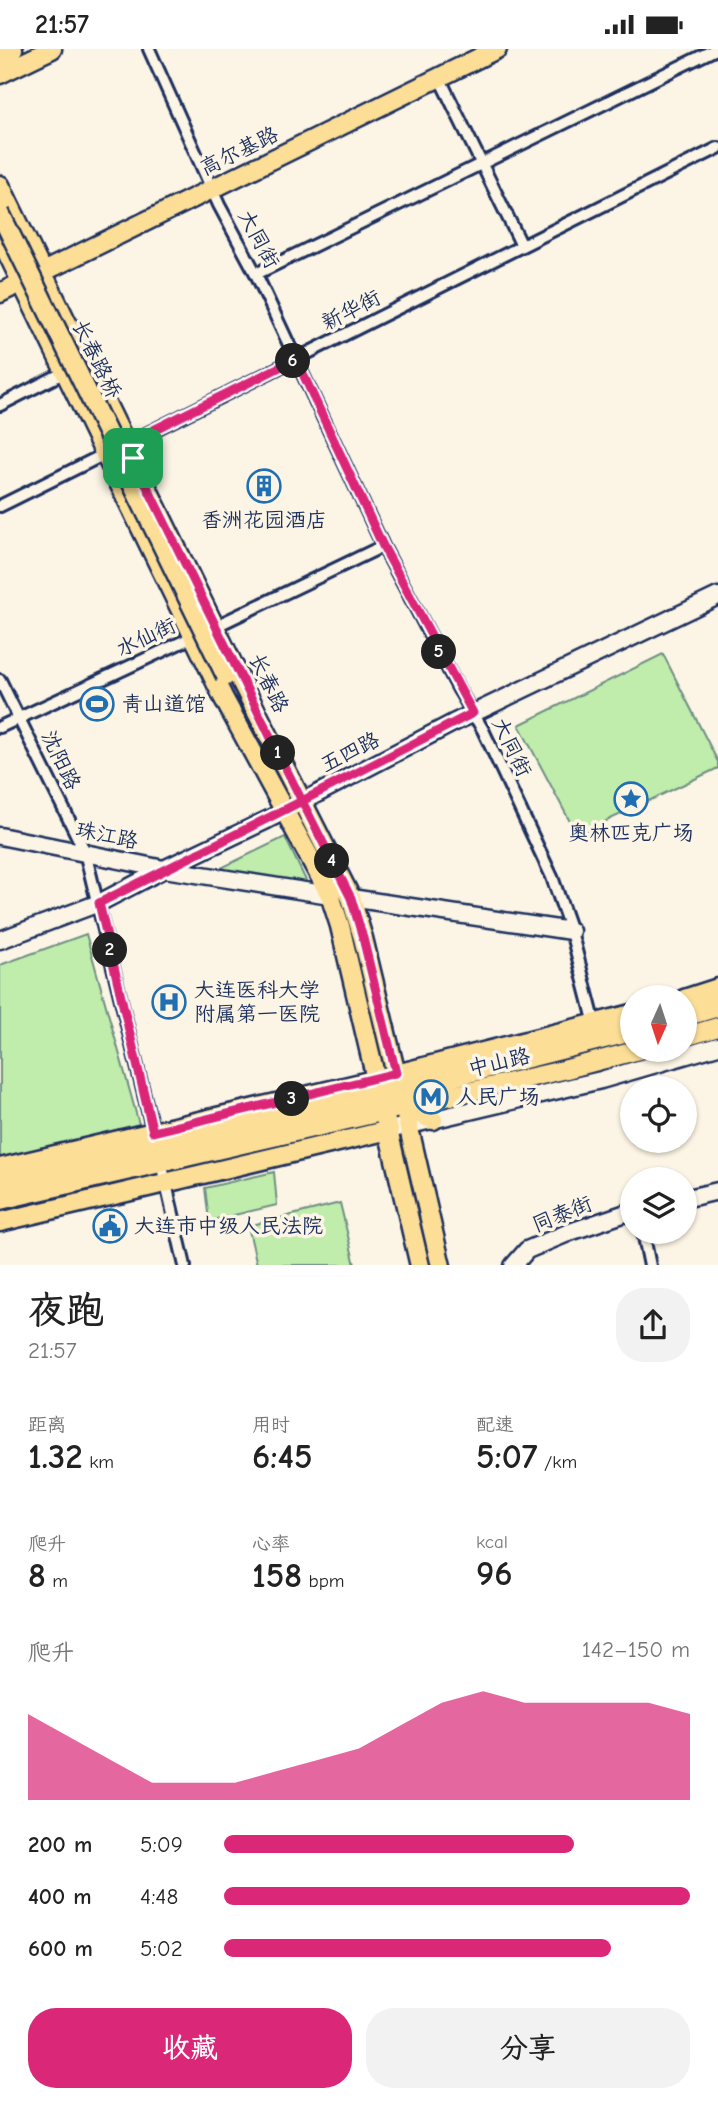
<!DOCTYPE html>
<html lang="zh">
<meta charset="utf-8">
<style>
:root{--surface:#fff;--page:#f2f2f2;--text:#222;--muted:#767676;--accent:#db2777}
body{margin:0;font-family:"Comic Neue","LXGW WenKai TC",sans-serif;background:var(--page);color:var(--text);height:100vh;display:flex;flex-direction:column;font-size:26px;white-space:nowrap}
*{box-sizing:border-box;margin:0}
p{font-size:23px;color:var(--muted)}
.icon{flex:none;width:38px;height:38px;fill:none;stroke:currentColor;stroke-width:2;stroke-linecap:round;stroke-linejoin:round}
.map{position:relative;height:1216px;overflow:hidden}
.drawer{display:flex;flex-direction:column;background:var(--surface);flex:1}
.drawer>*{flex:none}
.needle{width:46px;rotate:183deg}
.tools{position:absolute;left:620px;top:936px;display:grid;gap:14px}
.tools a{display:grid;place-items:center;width:77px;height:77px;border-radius:50%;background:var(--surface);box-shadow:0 2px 5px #0004;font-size:35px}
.pin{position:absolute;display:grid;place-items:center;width:60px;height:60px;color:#fff;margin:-30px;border-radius:14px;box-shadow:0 4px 10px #0006}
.km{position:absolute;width:35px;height:35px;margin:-18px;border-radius:50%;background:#222;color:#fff;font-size:19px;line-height:35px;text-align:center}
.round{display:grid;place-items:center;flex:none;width:74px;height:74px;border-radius:28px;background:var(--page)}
.overview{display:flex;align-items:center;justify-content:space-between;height:119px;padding:0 28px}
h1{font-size:38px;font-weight:700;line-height:52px}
.metrics{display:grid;grid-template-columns:repeat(3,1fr);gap:10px;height:119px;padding:7px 28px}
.metrics div{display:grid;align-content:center}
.metrics b{font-size:35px;font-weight:700}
.metrics small{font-size:19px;font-weight:400}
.metrics p{font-size:19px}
.chart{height:196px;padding:14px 28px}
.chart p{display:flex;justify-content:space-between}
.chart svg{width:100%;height:126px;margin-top:7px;fill:var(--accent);opacity:.7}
.action{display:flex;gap:14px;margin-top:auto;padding:14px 28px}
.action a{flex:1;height:80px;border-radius:28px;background:var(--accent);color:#fff;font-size:28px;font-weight:700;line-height:80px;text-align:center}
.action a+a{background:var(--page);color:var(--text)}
ul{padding:0 28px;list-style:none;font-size:23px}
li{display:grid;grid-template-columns:112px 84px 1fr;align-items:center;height:52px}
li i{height:18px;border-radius:9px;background:var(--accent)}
.status{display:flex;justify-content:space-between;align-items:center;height:49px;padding:0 35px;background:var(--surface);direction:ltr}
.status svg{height:19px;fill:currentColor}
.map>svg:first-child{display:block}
.green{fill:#c0edab;stroke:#6e8e84;stroke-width:2}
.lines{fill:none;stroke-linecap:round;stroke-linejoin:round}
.street-casing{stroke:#1b2f5e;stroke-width:16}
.secondary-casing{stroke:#1b2f5e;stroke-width:21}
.primary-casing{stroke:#1b2f5e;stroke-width:23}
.street{stroke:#fcf5e5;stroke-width:10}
.secondary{stroke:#fcf5e5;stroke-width:16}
.primary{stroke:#fcde96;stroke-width:18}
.primary-bridge-casing{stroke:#1b2f5e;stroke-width:23;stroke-linecap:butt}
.primary-bridge{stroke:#fcde96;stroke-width:18}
.route-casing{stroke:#fff;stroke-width:14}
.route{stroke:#db2777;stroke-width:9}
.labels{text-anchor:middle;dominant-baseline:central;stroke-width:7;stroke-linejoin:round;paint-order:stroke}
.street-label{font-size:21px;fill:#1b2f5e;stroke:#fcf5e5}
.poi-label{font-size:21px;fill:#1b2f5e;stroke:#fcf5e5;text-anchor:start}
</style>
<div class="status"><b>21:57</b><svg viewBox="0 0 49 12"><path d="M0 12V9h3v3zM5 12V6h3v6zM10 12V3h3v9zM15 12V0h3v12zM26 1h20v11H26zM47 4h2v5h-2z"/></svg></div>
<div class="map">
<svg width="718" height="1217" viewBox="0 0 718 1217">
<rect width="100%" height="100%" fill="#fcf5e5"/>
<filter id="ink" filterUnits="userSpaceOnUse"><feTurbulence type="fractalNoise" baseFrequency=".0143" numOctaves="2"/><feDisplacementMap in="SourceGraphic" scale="14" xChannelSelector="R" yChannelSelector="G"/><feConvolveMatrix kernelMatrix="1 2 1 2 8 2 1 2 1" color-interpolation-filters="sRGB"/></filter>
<g filter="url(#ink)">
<!-- green -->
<path class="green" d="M 663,605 L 718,713 L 718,719 L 577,786 L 519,676 Z
M 285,788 L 310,840 L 215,822 Z
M 86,885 L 139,1075 L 0,1111 L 0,916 Z
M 274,1123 L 277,1156 L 209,1172 L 205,1139 Z
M 340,1154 L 355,1216 L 257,1216 L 248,1177 Z"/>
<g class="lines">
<defs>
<path id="street" d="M 149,0 L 219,156 L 256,225 L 383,497 L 459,641 L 483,681 L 552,828 L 571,882 L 596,979
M 439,28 L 522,197
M 256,225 L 716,0
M 0,356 L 65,323
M 122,397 L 718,99
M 0,457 L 107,404
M 212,579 L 383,497
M 0,631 L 85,803 L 154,1087
M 0,678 L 197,586
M 160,1109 L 185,1217
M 643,1183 L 650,1217"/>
<path id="secondary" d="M 0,787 L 164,820 L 330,846
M 351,849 L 571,882
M 0,891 L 99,854 L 164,820 L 267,771 L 453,674 L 718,547
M 389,1081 L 601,1031 L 718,997
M 684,1150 L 718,1142
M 513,1217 L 527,1201 L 570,1183 L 632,1162"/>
<path id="primary" d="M 0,6 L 13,0
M 0,25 L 52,0
M 0,136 L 242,634 L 351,849 L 363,889 L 404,1058 L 441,1217
M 0,189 L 223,648 L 330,846 L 340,877 L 420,1217
M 0,244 L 497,0
M 684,950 L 718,939
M 684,968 L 718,958
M 684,988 L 718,978
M 404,1058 L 433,1071
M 0,1119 L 357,1035 L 632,965
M 0,1136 L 361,1051 L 632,983
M 0,1151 L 563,1021 L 639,1001
M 0,1173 L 389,1081"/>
</defs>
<!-- street casing -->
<use href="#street" class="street-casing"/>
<!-- secondary casing -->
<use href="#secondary" class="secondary-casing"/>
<!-- primary casing -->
<use href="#primary" class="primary-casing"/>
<!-- street -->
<use href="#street" class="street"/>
<!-- secondary -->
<use href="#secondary" class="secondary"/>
<!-- primary -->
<use href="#primary" class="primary"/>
<defs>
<path id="primary-bridge" d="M 0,164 L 226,627"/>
</defs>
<!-- primary-bridge casing -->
<use href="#primary-bridge" class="primary-bridge-casing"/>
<!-- primary-bridge -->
<use href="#primary-bridge" class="primary-bridge"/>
</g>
</g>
<g class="lines" filter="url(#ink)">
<defs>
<path id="route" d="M 133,409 L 302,752 L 99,854 L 153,1083 L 396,1024 L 363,889 L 351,849 L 302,752 L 473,664 L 383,497 L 296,310 L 125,395 L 133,409"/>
</defs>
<!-- route casing -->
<use href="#route" class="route-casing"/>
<!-- route -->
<use href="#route" class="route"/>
</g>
<!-- icons -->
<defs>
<symbol id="building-ring" viewBox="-11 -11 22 22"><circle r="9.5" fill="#fcf5e5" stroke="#1f6fb2" stroke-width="1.5"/><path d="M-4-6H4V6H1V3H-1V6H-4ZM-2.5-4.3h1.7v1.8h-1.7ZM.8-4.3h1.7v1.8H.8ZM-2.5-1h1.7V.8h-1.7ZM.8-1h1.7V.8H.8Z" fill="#1f6fb2"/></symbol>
<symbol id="stadium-ring" viewBox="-11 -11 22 22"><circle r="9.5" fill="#fcf5e5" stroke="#1f6fb2" stroke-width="1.5"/><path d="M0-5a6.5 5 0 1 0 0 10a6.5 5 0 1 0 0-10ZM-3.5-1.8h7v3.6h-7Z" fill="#1f6fb2"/></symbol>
<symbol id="sight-ring" viewBox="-11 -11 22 22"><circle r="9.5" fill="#fcf5e5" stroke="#1f6fb2" stroke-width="1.5"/><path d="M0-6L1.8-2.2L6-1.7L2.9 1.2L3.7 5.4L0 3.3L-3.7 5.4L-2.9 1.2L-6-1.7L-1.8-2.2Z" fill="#1f6fb2"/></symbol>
<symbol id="hospital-ring" viewBox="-11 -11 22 22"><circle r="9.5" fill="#fcf5e5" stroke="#1f6fb2" stroke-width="1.5"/><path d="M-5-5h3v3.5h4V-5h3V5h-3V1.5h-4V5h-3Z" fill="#1f6fb2"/></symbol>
<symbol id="metro-ring" viewBox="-11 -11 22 22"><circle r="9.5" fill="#fcf5e5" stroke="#1f6fb2" stroke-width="1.5"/><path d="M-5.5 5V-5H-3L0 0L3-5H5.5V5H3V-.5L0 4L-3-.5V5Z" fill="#1f6fb2"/></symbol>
<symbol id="civic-ring" viewBox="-11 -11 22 22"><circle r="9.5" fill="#fcf5e5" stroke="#1f6fb2" stroke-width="1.5"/><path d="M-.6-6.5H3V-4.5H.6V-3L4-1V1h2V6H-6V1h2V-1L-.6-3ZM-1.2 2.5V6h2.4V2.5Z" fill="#1f6fb2"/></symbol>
</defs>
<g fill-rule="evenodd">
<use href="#building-ring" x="245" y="418" width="38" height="38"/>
<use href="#stadium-ring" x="78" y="636" width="38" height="38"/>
<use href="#sight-ring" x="612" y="731" width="38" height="38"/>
<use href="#hospital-ring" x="150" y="934" width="38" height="38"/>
<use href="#metro-ring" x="412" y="1029" width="38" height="38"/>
<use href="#civic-ring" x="91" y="1158" width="38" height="38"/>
</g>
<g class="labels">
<!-- street labels -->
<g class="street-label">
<text transform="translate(239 102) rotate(-26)">高尔基路</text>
<text transform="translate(259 190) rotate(62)">大同街</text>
<text transform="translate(351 261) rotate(-27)">新华街</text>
<text transform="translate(97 310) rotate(64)">长春路桥</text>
<text transform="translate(146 588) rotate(-25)">水仙街</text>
<text transform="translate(269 634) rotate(64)">长春路</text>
<text transform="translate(512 698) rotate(64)">大同街</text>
<text transform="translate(350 703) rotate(-27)">五四路</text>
<text transform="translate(61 711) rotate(64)">沈阳路</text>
<text transform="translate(107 786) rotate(12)">珠江路</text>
<text transform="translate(499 1013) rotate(-13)">中山路</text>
<text transform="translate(562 1165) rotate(-22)">同泰街</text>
</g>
<!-- poi labels -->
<g class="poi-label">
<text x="264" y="471" text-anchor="middle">香洲花园酒店</text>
<text x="122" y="655">青山道馆</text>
<text x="631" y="784" text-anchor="middle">奥林匹克广场</text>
<text x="194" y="941">大连医科大学<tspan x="194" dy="24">附属第一医院</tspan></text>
<text x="456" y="1048">人民广场</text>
<text x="134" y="1177">大连市中级人民法院</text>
</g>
</g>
</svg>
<div class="tools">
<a><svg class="needle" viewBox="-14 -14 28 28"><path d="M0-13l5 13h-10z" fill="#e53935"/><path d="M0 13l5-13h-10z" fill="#767676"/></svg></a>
<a><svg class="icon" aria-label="locate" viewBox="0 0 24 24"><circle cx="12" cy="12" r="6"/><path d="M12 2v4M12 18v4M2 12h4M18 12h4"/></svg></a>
<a><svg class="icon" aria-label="layers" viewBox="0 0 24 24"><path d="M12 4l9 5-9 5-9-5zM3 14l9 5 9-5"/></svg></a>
</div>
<div class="pin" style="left:133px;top:409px;background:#1e9e55"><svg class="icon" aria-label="arrive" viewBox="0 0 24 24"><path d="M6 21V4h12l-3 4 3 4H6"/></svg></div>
<b class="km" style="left:278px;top:704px">1</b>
<b class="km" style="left:110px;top:901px">2</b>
<b class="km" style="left:292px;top:1050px">3</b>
<b class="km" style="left:332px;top:812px">4</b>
<b class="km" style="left:439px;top:603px">5</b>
<b class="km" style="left:293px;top:312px">6</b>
</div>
<section class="drawer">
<div class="overview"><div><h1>夜跑</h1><p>21:57</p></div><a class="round"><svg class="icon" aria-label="share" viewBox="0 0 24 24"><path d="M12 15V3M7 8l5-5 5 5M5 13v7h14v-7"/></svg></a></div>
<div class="metrics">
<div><p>距离</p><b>1.32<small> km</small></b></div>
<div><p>用时</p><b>6:45</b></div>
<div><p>配速</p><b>5:07<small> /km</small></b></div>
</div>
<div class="metrics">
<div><p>爬升</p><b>8<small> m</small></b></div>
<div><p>心率</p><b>158<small> bpm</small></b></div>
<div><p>kcal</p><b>96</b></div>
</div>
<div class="chart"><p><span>爬升</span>142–150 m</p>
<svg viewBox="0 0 160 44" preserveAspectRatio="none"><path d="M0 44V14L10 22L20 30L30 38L40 38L50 38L60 34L70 30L80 26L90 18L100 10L110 6L120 10L130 10L140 10L150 10L160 14V44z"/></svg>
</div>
<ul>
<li><b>200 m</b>5:09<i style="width:75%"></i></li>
<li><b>400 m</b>4:48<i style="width:100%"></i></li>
<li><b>600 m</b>5:02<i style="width:83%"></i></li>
</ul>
<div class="action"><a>收藏</a><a>分享</a></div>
</section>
